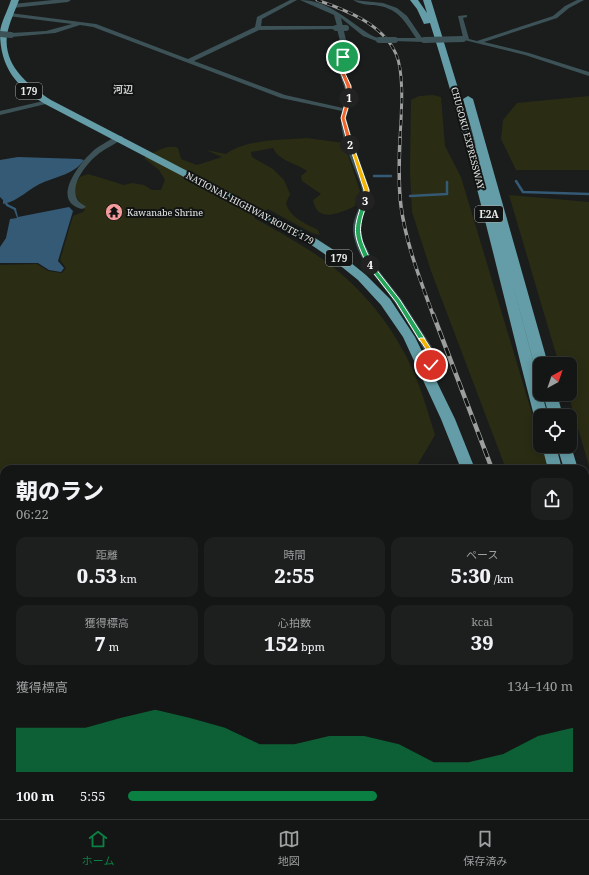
<!DOCTYPE html>
<html lang="ja">
<meta charset="utf-8">
<style>
:root{--surface:#141615;--page:#1d1f1e;--text:#f1f3f6;--muted:#9d9fa0;--line:#333534;--accent:#0b8043}
body{margin:0;font-family:"Noto Serif","Noto Sans JP",serif;background:var(--page);color:var(--text);height:100vh;display:flex;flex-direction:column;font-size:15px;white-space:nowrap}
*{box-sizing:border-box;margin:0}
p{font-size:13px;color:var(--muted)}
.icon{flex:none;width:22px;height:22px;fill:none;stroke:currentColor;stroke-width:2;stroke-linecap:round;stroke-linejoin:round}
.map{position:relative;flex:1;overflow:hidden}
.panel{position:absolute;left:0px;top:465px;width:589px;height:354px;display:flex;flex-direction:column;background:var(--surface);border-radius:12px 12px 0 0;box-shadow:0 2px 10px #0003,0 0 0 1px var(--line)}
.panel>*{flex:none}
.needle{width:26px;rotate:40deg}
.buttons{position:absolute;left:533px;top:357px;display:grid;gap:8px}
.buttons a{display:grid;place-items:center;width:44px;height:44px;border-radius:8px;background:var(--surface);box-shadow:0 2px 10px #0003,0 0 0 1px var(--line);font-size:20px}
.pin{position:absolute;display:grid;place-items:center;width:34px;height:34px;color:#fff;margin:-17px;border:2px solid #fff;border-radius:50%;box-shadow:0 1px 4px #0007}
.km{position:absolute;width:20px;height:20px;margin:-10px;border-radius:50%;background:#222;color:#fff;font-size:11px;line-height:20px;text-align:center}
.round{display:grid;place-items:center;flex:none;width:42px;height:42px;border-radius:12px;background:var(--page)}
.headline{display:flex;align-items:center;justify-content:space-between;height:68px;padding:0 16px}
h1{font-size:22px;font-weight:800;line-height:30px}
.stats{display:grid;grid-template-columns:repeat(3,1fr);gap:6px;height:68px;padding:4px 16px}
.stats div{display:grid;align-content:center;border-radius:10px;background:var(--page);text-align:center}
.stats b{font-size:20px;font-weight:800}
.stats small{font-size:11px;font-weight:400}
.stats p{font-size:11px}
.chart{height:112px;padding:8px 16px}
.chart p{display:flex;justify-content:space-between}
.chart svg{width:100%;height:72px;margin-top:4px;fill:var(--accent);opacity:.7}
ul{padding:0 16px;list-style:none;font-size:13px}
li{display:grid;grid-template-columns:64px 48px 1fr;align-items:center;height:30px}
li i{height:10px;border-radius:5px;background:var(--accent)}
.tabs{display:flex;justify-content:space-around;align-items:center;height:56px;border-top:1px solid var(--line);background:var(--surface);font-size:11px;color:var(--muted)}
.tabs a{display:grid;justify-items:center;gap:2px}
.tabs .on{color:var(--accent)}
.map>svg:first-child{display:block}
.green{fill:#2a2d13}
.water{fill:#355a75}
.lines{fill:none;stroke-linecap:round;stroke-linejoin:round}
.stream{stroke:#355a75;stroke-width:2.5}
.minor{fill:#3c5256;fill-rule:evenodd}
.highway{fill:#649da7;fill-rule:evenodd}
.rail-far3-casing{stroke:#9d9f9f;stroke-width:3}
.rail-far2-casing{stroke:#9d9f9f;stroke-width:3.5}
.rail-far1-casing{stroke:#9d9f9f;stroke-width:4.5}
.rail-casing{stroke:#9d9f9f;stroke-width:5.5}
.rail-far3{stroke:#111413;stroke-width:2;stroke-dasharray:5.5;stroke-linecap:butt}
.rail-far2{stroke:#111413;stroke-width:2.5;stroke-dasharray:7;stroke-linecap:butt}
.rail-far1{stroke:#111413;stroke-width:3;stroke-dasharray:9;stroke-linecap:butt}
.rail{stroke:#111413;stroke-width:4;stroke-dasharray:12;stroke-linecap:butt}
.minor-bridge{stroke:#3c5256;stroke-width:6}
.split-1{fill:#f0652b;stroke:#fff}
.split-2{fill:#f0652b;stroke:#fff}
.split-3{fill:#f5b400;stroke:#fff}
.split-4{fill:#22a559;stroke:#fff}
.split-5{fill:#22a559;stroke:#fff}
.split-6{fill:#f5b400;stroke:#fff}
.labels{text-anchor:middle;dominant-baseline:central;stroke-width:4;stroke-linejoin:round;paint-order:stroke}
.far-street-label{font-size:9px;fill:#e9ebeb;stroke:#111413}
.far-poi-label{font-size:9px;fill:#e9ebeb;stroke:#111413;text-anchor:start}
.far-neighbourhood-label{font-size:10px;font-weight:bold;fill:#c8cccb;stroke:#111413}
.shield{fill:#111413;stroke:#a8aaaa;stroke-width:1}
.shield-label{font-size:10px;font-weight:bold;fill:#e9ebeb}
</style>
<div class="map">
<svg width="589" height="819" viewBox="0 0 589 819">
<rect width="100%" height="100%" fill="#1a1d1c"/>
<!-- green -->
<path class="green" d="M 433,95 L 441,97 L 445,146 L 461,177 L 540,440 L 540,446 L 542,446 L 549,469 L 506,469 L 431,271 L 412,212 L 410,170 L 411,100 L 419,96 Z
M 589,96 L 589,170 L 516,170 L 501,139 L 503,120 L 517,103 Z
M 307,138 L 344,143 L 360,191 L 355,206 C 340,213 317,224 313,200 L 321,194 L 302,181 L 301,176 L 307,171 C 296,163 279,161 273,148 L 251,152 L 252,157 L 273,169 L 284,180 L 290,194 L 286,203 C 290,218 305,223 318,230 L 320,235 L 312,233 L 268,209 L 254,218 C 274,229 294,240 312,252 C 348,275 381,310 401,347 C 417,374 426,405 435,435 L 415,469 L 4,469 L 4,763 L 0,764 L 0,265 L 37,264 L 48,271 L 62,273 L 66,268 L 60,260 L 73,216 L 85,211 L 75,194 L 75,188 L 76,183 L 80,177 L 88,174 L 124,185 L 132,183 L 144,185 L 152,190 L 161,190 L 165,180 L 159,170 L 144,158 C 154,153 167,143 178,148 L 181,159 L 197,165 L 222,157 L 206,150 L 226,154 C 246,139 283,140 307,138 Z
M 509,195 L 589,202 L 589,466 L 568,394 L 570,394 L 570,364 L 559,364 Z
M 585,590 L 589,603 L 589,819 L 564,819 L 564,815 L 585,815 Z"/>
<!-- water -->
<path class="water" d="M 18,157 L 80,159 L 84,160 C 74,174 59,176 44,182 C 29,188 19,201 3,204 L 3,200 L 0,197 L 0,160 Z
M 13,207 L 16,209 L 18,217 L 69,207 L 73,211 L 58,261 L 64,268 L 61,272 L 49,270 L 38,263 L 0,263 L 0,247 L 6,238 L 10,219 L 17,218 Z"/>
<g class="lines">
<!-- stream -->
<path class="stream" d="M 374,176 L 391,176
M 516,181 L 523,192 L 589,194
M 410,196 L 447,194 L 447,182
M 5,201 L 7,205 L 15,209"/>
<!-- minor -->
<path class="minor" d="M 53,0 L 71,0 L 68,2 L 13,8 L 10,6 L 13,4 Z
M 290,0 L 297,0 L 262,19 L 261,26 L 337,26 L 334,15 L 300,0 C 327,0 345,18 366,32 C 371,36 377,37 382,40 L 379,42 L 363,36 L 341,18 L 348,49 L 344,69 L 353,95 L 346,118 L 353,142 L 370,190 L 367,207 L 362,219 L 361,229 L 363,241 L 376,267 L 401,299 L 437,355 L 438,361 L 434,367 L 424,370 L 421,369 L 419,367 L 421,365 L 427,363 L 427,355 C 417,338 406,320 395,303 C 380,280 356,260 353,231 C 352,216 364,204 362,190 C 361,185 359,180 357,175 C 351,159 337,128 342,111 L 281,98 L 93,27 L 80,25 L 55,33 L 11,37 L 8,35 L 11,33 L 46,31 L 72,24 L 8,16 L 7,15 L 10,13 L 96,24 L 188,59 L 255,27 L 257,17 ZM 337,29 L 342,49 L 338,69 L 347,95 L 343,108 L 285,95 L 194,61 L 259,30 Z
M 353,0 L 383,3 L 397,8 L 407,16 L 422,38 L 427,40 L 424,42 L 393,41 L 393,39 L 395,38 L 416,38 C 404,20 398,8 374,5 C 367,5 359,4 353,0 Z
M 577,0 L 584,0 L 569,8 L 557,18 L 484,42 L 529,53 L 589,72 L 589,76 L 525,55 L 460,39 L 463,37 L 458,16 L 467,15 L 467,17 L 463,18 L 469,39 L 477,41 L 553,16 L 565,6 Z
M 48,100 L 51,102 L 50,103 L 0,115 L 0,111 Z
M 116,136 L 122,136 L 123,138 C 117,143 110,146 104,150 C 91,158 69,182 77,199 C 79,203 83,204 86,207 L 82,209 C 50,201 79,164 92,152 C 99,145 108,142 116,136 Z
M 525,815 L 539,815 L 539,819 L 525,819 Z"/>
<!-- highway -->
<path class="highway" d="M 11,0 L 19,0 C 15,11 9,23 7,35 C 3,66 29,86 51,100 L 312,236 L 340,254 L 366,275 L 390,299 L 415,337 L 455,419 L 475,469 L 461,469 L 441,419 L 403,337 L 381,305 L 358,280 L 332,259 L 304,240 L 45,104 C 17,87 0,68 0,32 C 1,22 8,10 11,0 Z
M 410,0 L 418,0 L 427,13 L 423,0 L 431,0 L 477,150 L 463,99 L 468,96 L 473,99 L 548,364 L 540,364 L 540,368 L 536,367 L 534,364 L 505,255 L 540,387 L 540,394 L 542,394 L 548,416 L 540,416 L 540,421 L 536,419 L 534,416 C 500,285 471,152 430,23 L 424,24 L 417,9 Z
M 543,394 L 557,394 L 563,416 L 549,416 Z
M 570,444 L 571,446 L 578,469 L 564,469 L 557,446 L 570,446 Z
M 542,446 L 556,446 L 562,469 L 548,469 Z
M 585,511 L 589,512 L 589,536 L 585,535 Z
M 585,566 L 589,568 L 589,594 L 585,593 Z
M 446,815 L 466,815 L 465,819 L 445,819 Z"/>
<defs>
<path id="rail-far3" d="M 317,0 C 346,10 383,24 396,54 C 405,74 401,117 400,139"/>
<path id="rail-far2" d="M 400,138 C 399,161 398,184 401,206 C 406,244 420,279 433,315"/>
<path id="rail-far1" d="M 433,314 L 492,469"/>
<path id="rail" d="M 547,815 L 547,819"/>
</defs>
<!-- rail-far3 casing -->
<use href="#rail-far3" class="rail-far3-casing"/>
<!-- rail-far2 casing -->
<use href="#rail-far2" class="rail-far2-casing"/>
<!-- rail-far1 casing -->
<use href="#rail-far1" class="rail-far1-casing"/>
<!-- rail casing -->
<use href="#rail" class="rail-casing"/>
<!-- rail-far3 -->
<use href="#rail-far3" class="rail-far3"/>
<!-- rail-far2 -->
<use href="#rail-far2" class="rail-far2"/>
<!-- rail-far1 -->
<use href="#rail-far1" class="rail-far1"/>
<!-- rail -->
<use href="#rail" class="rail"/>
<!-- minor-bridge -->
<path class="minor-bridge" d="M 336,28 L 346,28
M 0,34 L 11,35
M 379,40 L 395,40
M 424,40 L 463,39"/>
</g>
<!-- split-1 -->
<path class="split-1" d="M 341,56 L 345,57 L 343,69 L 351,86 L 351,98 L 349,99 L 347,98 L 346,86 L 339,69 Z"/>
<!-- split-2 -->
<path class="split-2" d="M 347,97 L 351,98 L 345,118 L 353,145 L 350,147 L 348,145 L 341,118 Z"/>
<!-- split-3 -->
<path class="split-3" d="M 349,144 L 353,145 L 369,190 L 367,202 L 363,201 L 364,190 Z"/>
<!-- split-4 -->
<path class="split-4" d="M 365,199 L 368,201 C 356,232 359,236 373,265 L 370,267 L 367,265 C 354,236 351,232 363,201 Z"/>
<!-- split-5 -->
<path class="split-5" d="M 368,264 L 372,264 L 400,300 L 425,339 L 424,341 L 420,341 L 396,302 L 368,266 Z"/>
<!-- split-6 -->
<path class="split-6" d="M 420,338 L 424,338 L 435,355 L 436,361 L 433,366 L 428,365 C 432,356 424,346 419,339 Z"/>
<!-- icons -->
<defs>
<symbol id="temple-disc" viewBox="-11 -11 22 22"><circle r="9.5" fill="#f59b9c" stroke="#111413"/><path d="M0-6L5-2H3V0L6.5 2.5H4V6H1.5V3h-3V6H-4V2.5H-6.5L-3 0V-2H-5Z" fill="#111"/></symbol>
</defs>
<g fill-rule="evenodd">
<use href="#temple-disc" x="104" y="202" width="20" height="20"/>
</g>
<g class="labels">
<!-- far-street labels -->
<g class="far-street-label">
<text transform="translate(468 138) rotate(75)">CHUGOKU EXPRESSWAY</text>
<text transform="translate(250 208) rotate(28)">NATIONAL HIGHWAY ROUTE 179</text>
</g>
<!-- far-poi labels -->
<g class="far-poi-label">
<text x="127" y="212">Kawanabe Shrine</text>
</g>
<!-- far-neighbourhood labels -->
<g class="far-neighbourhood-label">
<text x="123" y="89">河辺</text>
</g>
<!-- shield labels -->
<g class="shield">
<rect x="16" y="83" width="26" height="16" rx="3"/>
<rect x="475" y="206" width="28" height="16" rx="3"/>
<rect x="326" y="250" width="26" height="16" rx="3"/>
</g>
<g class="shield-label">
<text x="29" y="91">179</text>
<text x="489" y="214">E2A</text>
<text x="339" y="258">179</text>
</g>
</g>
</svg>
<div class="buttons">
<a><svg class="needle" viewBox="-14 -14 28 28"><path d="M0-13l5 13h-10z" fill="#e53935"/><path d="M0 13l5-13h-10z" fill="#9d9fa0"/></svg></a>
<a><svg class="icon" aria-label="locate" viewBox="0 0 24 24"><circle cx="12" cy="12" r="6"/><path d="M12 2v4M12 18v4M2 12h4M18 12h4"/></svg></a>
</div>
<div class="pin" style="left:343px;top:57px;background:#1e9e55"><svg class="icon" aria-label="arrive" viewBox="0 0 24 24"><path d="M6 21V4h12l-3 4 3 4H6"/></svg></div>
<div class="pin" style="left:431px;top:365px;background:#d93025"><svg class="icon" aria-label="check" viewBox="0 0 24 24"><path d="M5 12l5 5 9-10"/></svg></div>
<b class="km" style="left:349px;top:98px">1</b>
<b class="km" style="left:350px;top:145px">2</b>
<b class="km" style="left:365px;top:201px">3</b>
<b class="km" style="left:370px;top:265px">4</b>
<section class="panel">
<div class="headline"><div><h1>朝のラン</h1><p>06:22</p></div><a class="round"><svg class="icon" aria-label="share" viewBox="0 0 24 24"><path d="M12 15V3M7 8l5-5 5 5M5 13v7h14v-7"/></svg></a></div>
<div class="stats">
<div><p>距離</p><b>0.53<small> km</small></b></div>
<div><p>時間</p><b>2:55</b></div>
<div><p>ペース</p><b>5:30<small> /km</small></b></div>
</div>
<div class="stats">
<div><p>獲得標高</p><b>7<small> m</small></b></div>
<div><p>心拍数</p><b>152<small> bpm</small></b></div>
<div><p>kcal</p><b>39</b></div>
</div>
<div class="chart"><p><span>獲得標高</span>134–140 m</p>
<svg viewBox="0 0 160 44" preserveAspectRatio="none"><path d="M0 44V17L10 17L20 17L30 11L40 6L50 11L60 17L70 27L80 27L90 22L100 22L110 27L120 38L130 38L140 33L150 22L160 17V44z"/></svg>
</div>
<ul>
<li><b>100 m</b>5:55<i style="width:56%"></i></li>
</ul>
</section>
</div>
<nav class="tabs">
<a class="on"><svg class="icon" aria-label="home" viewBox="0 0 24 24"><path d="M3 11l9-7 9 7M6 9v11h12V9"/></svg>ホーム</a>
<a><svg class="icon" aria-label="map" viewBox="0 0 24 24"><path d="M3 6l6-2 6 2 6-2v14l-6 2-6-2-6 2zM9 4v14M15 6v14"/></svg>地図</a>
<a><svg class="icon" aria-label="saved" viewBox="0 0 24 24"><path d="M7 4h10v16l-5-4-5 4z"/></svg>保存済み</a>
</nav>
